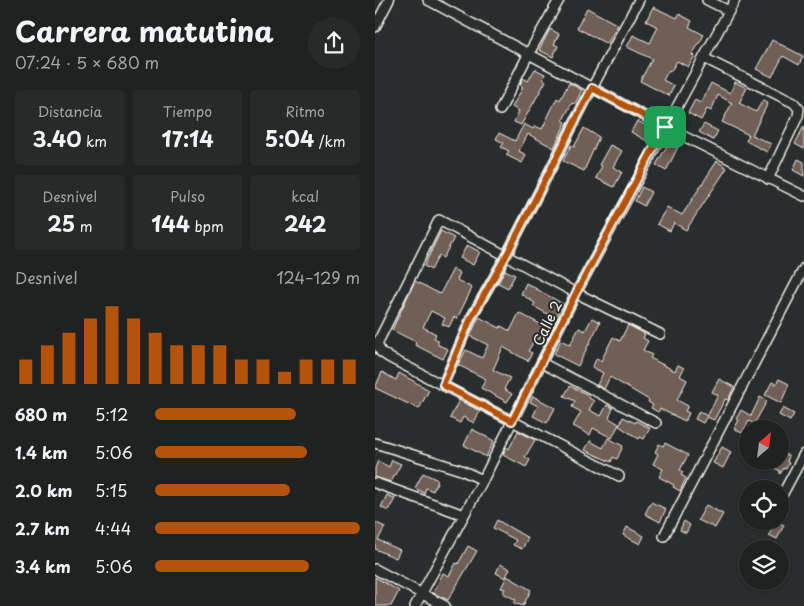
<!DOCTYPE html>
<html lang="es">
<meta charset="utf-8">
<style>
:root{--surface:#202222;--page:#282a2a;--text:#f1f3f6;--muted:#a2a4a5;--line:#3d3f40;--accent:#b45309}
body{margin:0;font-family:"Playpen Sans",sans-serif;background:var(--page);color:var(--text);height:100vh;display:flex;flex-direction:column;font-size:19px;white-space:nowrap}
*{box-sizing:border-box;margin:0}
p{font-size:16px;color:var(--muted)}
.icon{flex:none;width:28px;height:28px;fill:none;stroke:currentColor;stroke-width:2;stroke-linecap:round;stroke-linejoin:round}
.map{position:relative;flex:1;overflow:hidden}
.details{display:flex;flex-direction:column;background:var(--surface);width:375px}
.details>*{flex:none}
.needle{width:32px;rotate:28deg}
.fabs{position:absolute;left:364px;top:420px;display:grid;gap:10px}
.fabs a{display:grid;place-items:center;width:50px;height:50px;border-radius:50%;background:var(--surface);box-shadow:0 1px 4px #0004,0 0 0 1px var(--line);font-size:25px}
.pin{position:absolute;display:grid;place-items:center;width:42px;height:42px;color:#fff;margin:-21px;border-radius:10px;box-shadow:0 2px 8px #0006}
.round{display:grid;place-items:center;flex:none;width:52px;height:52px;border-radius:26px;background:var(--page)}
.overview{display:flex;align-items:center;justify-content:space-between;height:85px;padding:0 15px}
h1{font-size:28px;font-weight:700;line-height:38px}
.stats{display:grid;grid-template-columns:repeat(3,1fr);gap:8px;height:85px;padding:5px 15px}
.stats div{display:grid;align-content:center;border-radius:5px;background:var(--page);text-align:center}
.stats b{font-size:21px;font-weight:700}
.stats small{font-size:14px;font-weight:400}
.stats p{font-size:14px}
.chart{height:140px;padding:10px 15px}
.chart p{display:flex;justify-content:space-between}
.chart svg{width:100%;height:90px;margin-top:5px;stroke:var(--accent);stroke-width:6}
ul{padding:0 15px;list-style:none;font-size:16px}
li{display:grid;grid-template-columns:80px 60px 1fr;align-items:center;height:38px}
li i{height:12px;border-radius:6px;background:var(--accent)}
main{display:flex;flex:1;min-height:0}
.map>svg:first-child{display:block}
.building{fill:#6f5f56;stroke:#f4f1e8}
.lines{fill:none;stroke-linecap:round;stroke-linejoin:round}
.minor-casing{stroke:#f4f1e8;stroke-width:12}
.minor{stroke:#2a2d2e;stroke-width:9}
.route-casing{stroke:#fff;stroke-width:10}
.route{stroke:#b45309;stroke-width:6}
.labels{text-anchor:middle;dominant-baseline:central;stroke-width:4;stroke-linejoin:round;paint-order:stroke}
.street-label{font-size:14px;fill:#f4f1e8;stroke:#2a2d2e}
</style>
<main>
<section class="details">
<div class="overview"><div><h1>Carrera matutina</h1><p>07:24 · 5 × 680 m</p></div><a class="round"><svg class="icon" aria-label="share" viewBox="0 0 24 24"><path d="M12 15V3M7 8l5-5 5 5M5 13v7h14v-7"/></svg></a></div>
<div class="stats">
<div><p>Distancia</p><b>3.40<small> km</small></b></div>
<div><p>Tiempo</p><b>17:14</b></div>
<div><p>Ritmo</p><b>5:04<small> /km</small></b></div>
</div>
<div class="stats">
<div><p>Desnivel</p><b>25<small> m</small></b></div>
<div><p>Pulso</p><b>144<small> bpm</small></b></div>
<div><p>kcal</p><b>242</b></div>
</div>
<div class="chart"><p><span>Desnivel</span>124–129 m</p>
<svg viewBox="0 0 160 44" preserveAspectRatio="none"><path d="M5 44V32M15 44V25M25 44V19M35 44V12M45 44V6M55 44V12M65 44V19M75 44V25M85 44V25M95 44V25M105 44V32M115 44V32M125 44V38M135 44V32M145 44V32M155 44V32"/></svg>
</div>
<ul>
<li><b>680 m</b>5:12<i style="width:69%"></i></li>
<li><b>1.4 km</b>5:06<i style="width:74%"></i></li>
<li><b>2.0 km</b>5:15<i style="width:66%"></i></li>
<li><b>2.7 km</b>4:44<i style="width:100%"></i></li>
<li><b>3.4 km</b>5:06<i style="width:75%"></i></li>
</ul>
</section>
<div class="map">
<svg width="429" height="606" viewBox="0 0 429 606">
<rect width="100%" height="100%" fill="#2a2d2e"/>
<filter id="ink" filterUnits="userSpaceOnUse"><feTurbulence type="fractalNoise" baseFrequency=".02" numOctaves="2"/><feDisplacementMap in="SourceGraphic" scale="10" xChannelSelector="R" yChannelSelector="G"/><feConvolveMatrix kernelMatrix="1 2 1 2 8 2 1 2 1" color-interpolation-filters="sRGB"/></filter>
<g filter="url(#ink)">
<!-- building -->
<path class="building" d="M 278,7 L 302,18 L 304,14 L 317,21 L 314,27 L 329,35 L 317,55 L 320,56 L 313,67 L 302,61 L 296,71 L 294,70 L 288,80 L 299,86 L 294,96 L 265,81 L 277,59 L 252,47 L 258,35 L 275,43 L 283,27 L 271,21 Z
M 212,8 L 243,25 L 232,44 L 202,28 Z
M 175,29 L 184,34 L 179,44 L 183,46 L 178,57 L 164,50 Z
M 397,40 L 428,56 L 424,65 L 408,56 L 397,77 L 381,69 Z
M 160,69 L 170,74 L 168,79 L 171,81 L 146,125 L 139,122 L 144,111 L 137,107 L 148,87 L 145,85 L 148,78 L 153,81 Z
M 360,82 L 372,88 L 364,103 L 381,112 L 388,100 L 393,103 L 377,135 L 396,144 L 392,152 L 371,141 L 374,135 L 347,122 L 357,103 L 343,95 L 336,111 L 332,109 L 326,120 L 313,113 L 320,100 L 326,103 L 336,83 L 355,93 Z
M 194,83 L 207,90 L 200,104 L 197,103 L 188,120 L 191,122 L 179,148 L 153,134 L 144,151 L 151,155 L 147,163 L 131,155 L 134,151 L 126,147 L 129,143 L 121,139 L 124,133 L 140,141 L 149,124 L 158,129 L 160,126 L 167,129 L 182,98 L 185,100 Z
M 262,121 L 279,129 L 272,141 L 256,132 Z
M 329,124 L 343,131 L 338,140 L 324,132 Z
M 429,126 L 429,149 L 420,144 Z
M 209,128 L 224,137 L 209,171 L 188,161 L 196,145 L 199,147 Z
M 294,142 L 303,147 L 291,171 L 281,165 Z
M 235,145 L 247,151 L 238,167 L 247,172 L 239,187 L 221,178 L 227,166 L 224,165 Z
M 423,159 L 429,162 L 429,176 L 418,170 Z
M 342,161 L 352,168 L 311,230 L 299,223 L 295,231 L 282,224 L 292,207 L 307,215 Z
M 267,187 L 276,192 L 269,206 L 260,201 Z
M 66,231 L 79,238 L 68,258 L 64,255 L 56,270 L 49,266 Z
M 92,245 L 105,252 L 98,265 L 85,258 Z
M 78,269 L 85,273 L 82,280 L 97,288 L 82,319 L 79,317 L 74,327 L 67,324 L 70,318 L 56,311 L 48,327 L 61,334 L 59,338 L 63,340 L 63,345 L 73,349 L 68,359 L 40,345 L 41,342 L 17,330 L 40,281 L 65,294 Z
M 130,270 L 140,275 L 133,288 L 123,283 Z
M 151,283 L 188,304 L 180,318 L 158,306 L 160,303 L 146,294 Z
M 144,313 L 171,327 L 164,340 L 161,338 L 153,351 L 157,353 L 153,361 L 128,347 L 118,370 L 135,378 L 129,389 L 137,394 L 132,402 L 106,388 L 111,379 L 83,365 L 91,350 L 107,358 L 113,345 L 95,336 L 104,317 L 125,328 L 126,326 L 135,331 Z
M 217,318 L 225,322 L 203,366 L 179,354 L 186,340 L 195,345 L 204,328 L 210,331 Z
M 253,325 L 270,334 L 268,338 L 273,341 L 268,350 L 277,355 L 275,358 L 300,371 L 303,365 L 309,368 L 305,376 L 312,380 L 302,400 L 313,406 L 310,411 L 314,413 L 310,421 L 285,409 L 283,412 L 276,408 L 278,405 L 273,402 L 274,400 L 235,377 L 229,389 L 222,385 L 228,373 L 217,367 L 222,358 L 226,361 L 238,337 L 245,341 Z
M 7,372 L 21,380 L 24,373 L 54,390 L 44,409 L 0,388 Z
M 344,379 L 359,387 L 353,400 L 350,399 L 339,420 L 332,417 L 343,395 L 337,392 Z
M 404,379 L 414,384 L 406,403 L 390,395 L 397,382 L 401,384 Z
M 195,386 L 215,396 L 214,398 L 219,401 L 214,410 L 226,416 L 232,405 L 238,408 L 234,418 L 244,424 L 237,438 L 218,428 L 215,435 L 198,426 L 206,412 L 197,407 L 200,401 L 189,396 Z
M 158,396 L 180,408 L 172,423 L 158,416 L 163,406 L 155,402 Z
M 385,397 L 392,401 L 379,424 L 374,421 L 367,433 L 359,429 L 364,420 L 361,419 L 366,410 L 376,416 Z
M 84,400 L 105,411 L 99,423 L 88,417 L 85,423 L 75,418 Z
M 408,408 L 419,414 L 415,421 L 404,415 Z
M 324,411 L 332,416 L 328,423 L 320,419 Z
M 248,417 L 260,423 L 261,421 L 275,428 L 269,439 L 265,437 L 264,439 L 244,426 Z
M 97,429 L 119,441 L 111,457 L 89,445 Z
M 143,431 L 160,440 L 150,457 L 155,460 L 151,467 L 128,455 L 131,447 L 134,449 Z
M 233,438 L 248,446 L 242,459 L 238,457 L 236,462 L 210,450 L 215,441 L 228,448 Z
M 290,443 L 313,455 L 305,470 L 308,472 L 306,475 L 311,478 L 305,491 L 298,487 L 299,485 L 284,477 L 288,469 L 278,464 L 283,454 L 280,452 L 284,444 L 288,446 Z
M 347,447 L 356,452 L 348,468 L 338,463 Z
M 405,452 L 414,456 L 412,462 L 414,463 L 411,469 L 409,468 L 405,474 L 405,471 L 386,461 L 405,461 Z
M 17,460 L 26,464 L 16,482 L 0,477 L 0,468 L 3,461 L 14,467 Z
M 48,473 L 63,480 L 58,491 L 51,488 L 49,493 L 40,488 Z
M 12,495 L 20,499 L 13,511 L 6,507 Z
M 276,502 L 291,509 L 285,522 L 270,514 Z
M 331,505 L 348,514 L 340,528 L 323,520 Z
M 122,520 L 153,538 L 147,549 L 138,545 L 141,540 L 118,528 Z
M 309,521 L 315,525 L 311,533 L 305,530 Z
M 401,521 L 409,525 L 402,539 L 394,535 Z
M 0,522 L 10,527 L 3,540 L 25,550 L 21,558 L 0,549 Z
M 252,527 L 269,536 L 265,544 L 248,535 Z
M 93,546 L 102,551 L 73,600 L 58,593 L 68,573 L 74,576 L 81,563 L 83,564 Z
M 125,564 L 135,569 L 130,578 L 121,573 Z
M 132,576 L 156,590 L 148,606 L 139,603 L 141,600 L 128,593 L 130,589 L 126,588 Z
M 0,577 L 24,591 L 16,606 L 0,606 Z"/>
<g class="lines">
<defs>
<path id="minor" d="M 53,0 L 290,127 L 429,196
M 332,0 L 354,11
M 0,27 L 14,0
M 329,58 L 419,103 L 424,109 L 423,116 L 393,179
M 125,110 L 154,53 L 184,0
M 167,363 L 281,423
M 68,385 L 96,318 L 131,256 L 217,88 L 264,0
M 0,443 L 86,470 L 108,480
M 244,476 L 15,358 L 6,352 L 2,344 L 64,220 L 201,293 L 285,334
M 0,483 L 89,515
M 405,499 L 429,454
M 289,536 L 429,268
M 0,569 L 70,606
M 40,606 L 108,480 L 201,293 L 360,0"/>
</defs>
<!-- minor casing -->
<use href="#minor" class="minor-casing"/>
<!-- minor -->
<use href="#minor" class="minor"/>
</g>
</g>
<g class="lines" filter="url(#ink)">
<defs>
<path id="route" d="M 217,88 L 290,127 L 201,293 L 137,421 L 68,385 L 96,318 L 131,256 Z"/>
</defs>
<!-- route casing -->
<use href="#route" class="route-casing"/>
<!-- route -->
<use href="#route" class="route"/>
</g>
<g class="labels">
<!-- street labels -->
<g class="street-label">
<text transform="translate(172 323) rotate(-64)">Calle 2</text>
</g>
</g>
</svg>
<div class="fabs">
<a><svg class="needle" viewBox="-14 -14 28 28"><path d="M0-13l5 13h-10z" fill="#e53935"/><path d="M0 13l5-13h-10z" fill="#a2a4a5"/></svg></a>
<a><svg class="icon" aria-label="locate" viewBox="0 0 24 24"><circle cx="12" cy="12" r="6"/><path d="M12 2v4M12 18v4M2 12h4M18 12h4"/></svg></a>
<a><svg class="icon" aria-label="layers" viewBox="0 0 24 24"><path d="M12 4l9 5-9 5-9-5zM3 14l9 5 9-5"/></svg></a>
</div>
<div class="pin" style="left:290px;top:127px;background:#1e9e55"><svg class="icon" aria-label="arrive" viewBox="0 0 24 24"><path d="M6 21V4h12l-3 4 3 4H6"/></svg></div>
</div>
</main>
